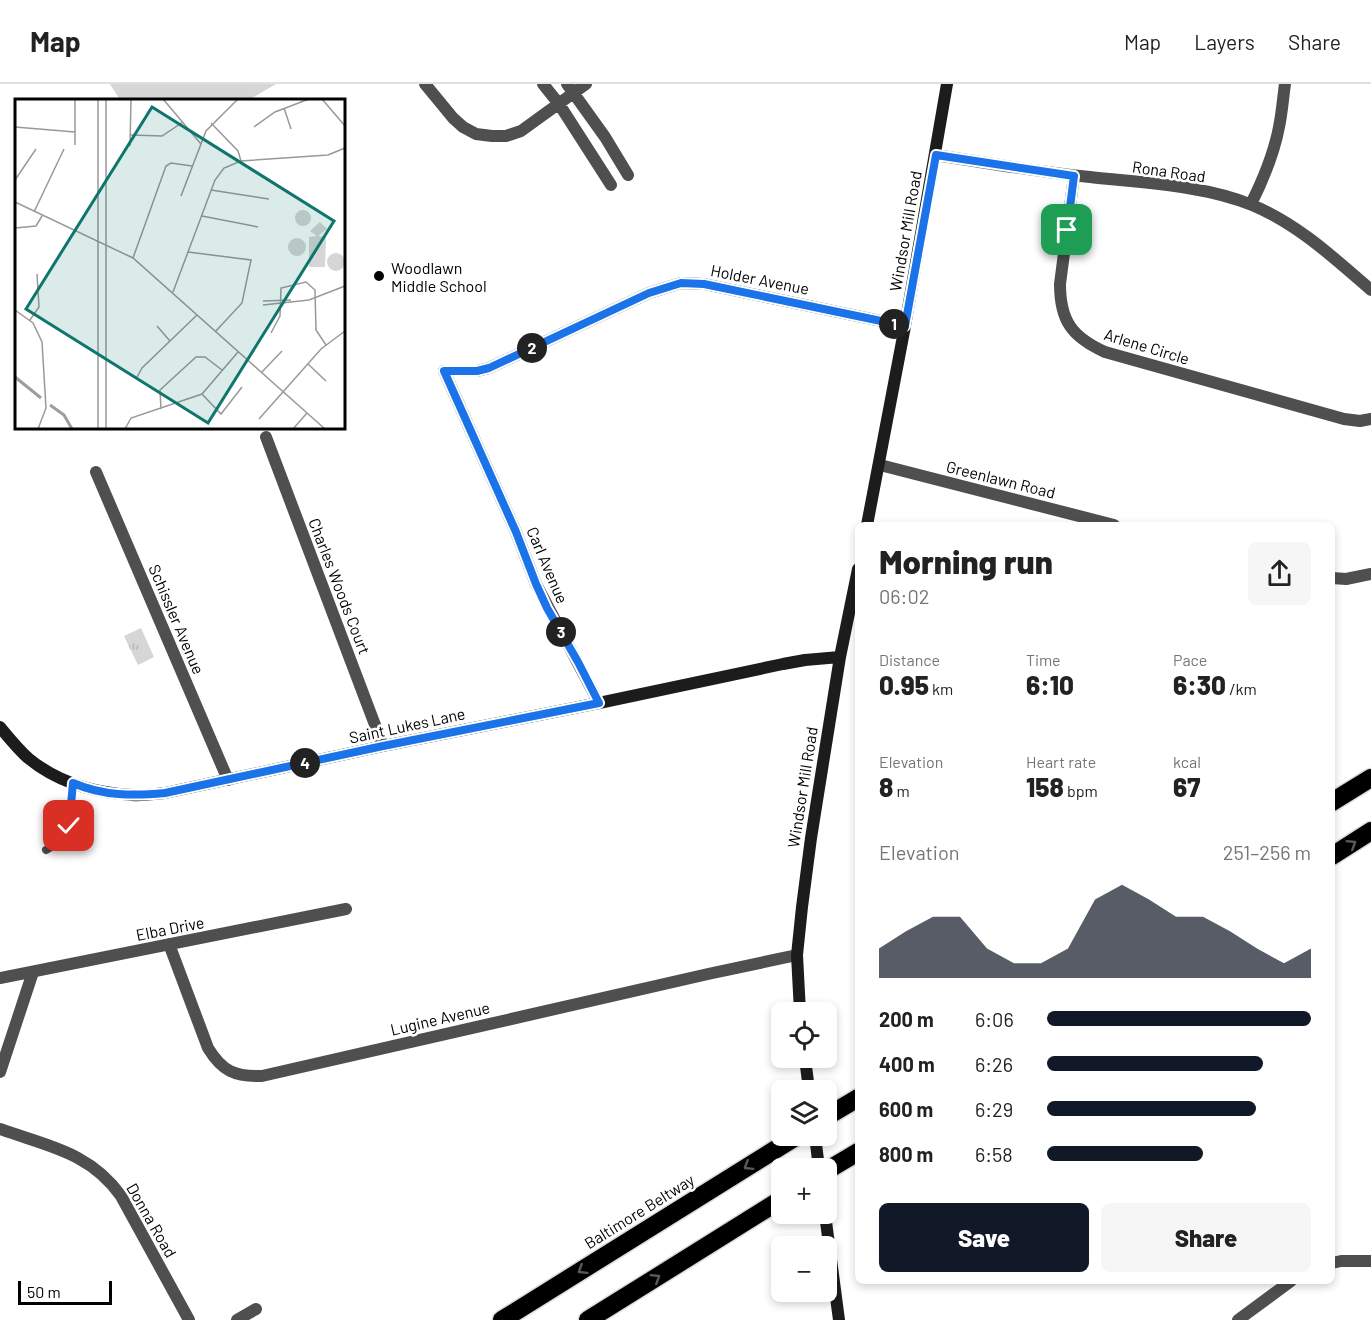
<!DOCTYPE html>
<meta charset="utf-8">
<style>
:root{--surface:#fff;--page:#f6f6f6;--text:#222;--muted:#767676;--line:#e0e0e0;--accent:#111827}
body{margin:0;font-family:Barlow,sans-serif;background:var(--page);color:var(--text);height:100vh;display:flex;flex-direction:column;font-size:22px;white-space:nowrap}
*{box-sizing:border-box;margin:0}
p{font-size:20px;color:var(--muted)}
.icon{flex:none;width:33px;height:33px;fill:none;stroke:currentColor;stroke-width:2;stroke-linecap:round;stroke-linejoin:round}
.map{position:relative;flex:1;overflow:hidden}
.sheet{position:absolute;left:855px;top:438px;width:480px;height:762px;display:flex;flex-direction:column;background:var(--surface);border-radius:9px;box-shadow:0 3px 9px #0003}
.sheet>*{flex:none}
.buttons{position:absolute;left:771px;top:918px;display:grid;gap:12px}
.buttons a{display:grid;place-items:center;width:66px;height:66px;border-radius:9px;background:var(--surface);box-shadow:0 3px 9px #0003;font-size:30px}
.scale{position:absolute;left:18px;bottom:15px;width:94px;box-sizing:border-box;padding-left:6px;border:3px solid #000;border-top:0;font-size:16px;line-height:21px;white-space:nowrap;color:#000;-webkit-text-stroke:4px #fff;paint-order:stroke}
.pin{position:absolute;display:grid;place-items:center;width:51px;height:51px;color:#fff;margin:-26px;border-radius:12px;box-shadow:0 3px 9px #0006}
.km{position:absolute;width:30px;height:30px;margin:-15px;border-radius:50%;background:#222;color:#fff;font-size:16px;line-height:30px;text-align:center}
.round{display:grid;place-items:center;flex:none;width:63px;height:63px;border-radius:9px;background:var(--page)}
.overview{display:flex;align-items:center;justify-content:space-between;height:102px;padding:0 24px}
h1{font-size:33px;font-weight:800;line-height:45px}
.stats{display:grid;grid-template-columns:repeat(3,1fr);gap:9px;height:102px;padding:6px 24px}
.stats div{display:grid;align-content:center}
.stats b{font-size:26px;font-weight:800}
.stats small{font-size:16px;font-weight:400}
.stats p{font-size:16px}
.chart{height:168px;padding:12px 24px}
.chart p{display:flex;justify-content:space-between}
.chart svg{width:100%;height:108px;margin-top:6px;fill:var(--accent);opacity:.7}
.button{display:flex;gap:12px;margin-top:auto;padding:12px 24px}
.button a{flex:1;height:69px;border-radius:9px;background:var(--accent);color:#fff;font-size:24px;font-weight:800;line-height:69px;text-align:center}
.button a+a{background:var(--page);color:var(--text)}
ul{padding:0 24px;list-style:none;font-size:20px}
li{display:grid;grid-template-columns:96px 72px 1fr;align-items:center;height:45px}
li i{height:15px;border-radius:8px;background:var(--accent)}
header{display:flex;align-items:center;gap:36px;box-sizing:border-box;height:84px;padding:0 30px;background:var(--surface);border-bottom:2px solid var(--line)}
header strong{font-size:28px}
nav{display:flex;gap:33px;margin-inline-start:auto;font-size:21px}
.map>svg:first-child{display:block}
.grass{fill:#d6d6d6}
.park{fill:url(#park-tufts)}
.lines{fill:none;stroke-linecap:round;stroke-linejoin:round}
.highway-casing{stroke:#dbdbdb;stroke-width:21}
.lane{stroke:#4f4f4f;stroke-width:8}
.street{stroke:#4f4f4f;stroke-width:12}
.secondary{stroke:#1c1c1c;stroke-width:12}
.highway{stroke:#000;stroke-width:18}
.oneway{stroke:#595959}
.route-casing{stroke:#fff;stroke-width:12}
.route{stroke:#1a73e8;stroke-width:8}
.poi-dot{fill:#000;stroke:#fff;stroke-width:2}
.labels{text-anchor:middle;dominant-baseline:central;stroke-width:5;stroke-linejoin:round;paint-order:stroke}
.street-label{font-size:16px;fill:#000;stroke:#fff}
.poi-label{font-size:16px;fill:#000;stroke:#fff;text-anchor:start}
.inset-river{fill:none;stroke:#9d9d9d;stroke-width:3}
.inset-road{fill:none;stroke:#999;stroke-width:1.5}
.view{fill:#0f766e;fill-opacity:0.15;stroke:#0f766e;stroke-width:3}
.inset-edge{fill:none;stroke:#000;stroke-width:3}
</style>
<header>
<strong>Map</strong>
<nav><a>Map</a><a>Layers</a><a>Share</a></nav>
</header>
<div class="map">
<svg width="1371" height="1236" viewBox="0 0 1371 1236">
<defs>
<pattern id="park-tufts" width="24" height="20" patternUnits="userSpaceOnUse" patternTransform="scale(1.5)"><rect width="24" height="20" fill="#d6d6d6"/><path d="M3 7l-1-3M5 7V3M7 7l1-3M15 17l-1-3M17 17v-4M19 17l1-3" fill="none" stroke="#b6b6b6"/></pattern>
</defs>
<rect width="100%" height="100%" fill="#fff"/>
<!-- grass -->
<path class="grass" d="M 110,0 L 276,0 L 249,16 L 120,16 Z"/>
<!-- park -->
<path class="park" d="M 141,544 L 154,573 L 138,581 L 124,552 Z"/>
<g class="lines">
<defs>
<path id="highway" d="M 1332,718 L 1371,694
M 1332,772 L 1371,747
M 826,1033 L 858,1014
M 826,1087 L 858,1068
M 502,1236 L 797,1052
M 588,1236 L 782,1115"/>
</defs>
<!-- highway casing -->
<use href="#highway" class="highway-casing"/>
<!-- lane -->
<path class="lane" d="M 46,766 L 66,754 L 73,699"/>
<!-- street -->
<path class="street" d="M 425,0 L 453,34 L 463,43 L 476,50 L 492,52 L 506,52 L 521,47 L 586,0
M 543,0 L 559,20 L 611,101
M 567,0 L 605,53 L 628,91
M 936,71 C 987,79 1038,88 1090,93 C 1142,99 1203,101 1252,121 C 1298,140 1334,174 1371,206
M 1074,92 L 1060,200 C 1060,237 1072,253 1105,268 L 1344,335 L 1360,337 L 1371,335
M 1251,120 C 1263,96 1274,70 1279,43 C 1282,29 1283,14 1285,0
M 266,353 L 383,662
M 880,381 L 1114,441
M 96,388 L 228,696
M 1332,494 L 1346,495 L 1371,490
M 599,619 L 536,500 L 516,448 L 444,287 L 477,287 L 489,284 L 649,209 L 681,199 L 704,200 L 905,242
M 169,860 L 208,964 C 222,987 235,993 262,992 L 708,890 L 797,871
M 0,894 L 346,825
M 0,988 L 33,888
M 0,1045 C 47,1062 90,1068 121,1112 L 189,1236
M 1332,1179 L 1341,1177 L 1371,1177
M 237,1236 L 256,1225
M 1238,1236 L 1291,1197"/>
<!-- secondary -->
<path class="secondary" d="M 867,441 L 905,242 L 947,0
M 0,643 C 9,654 18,665 28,674 C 57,698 95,709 132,711 C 143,712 154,710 165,709 L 383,662 L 599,619 L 783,580 L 805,576 L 840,573
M 800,928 L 797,871 L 802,823 L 811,754 L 840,573 L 858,485
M 805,974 L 809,1006
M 815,1052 L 819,1084
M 825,1130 L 839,1236"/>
<!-- highway -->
<use href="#highway" class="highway"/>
</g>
<!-- one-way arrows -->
<defs><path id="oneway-chevron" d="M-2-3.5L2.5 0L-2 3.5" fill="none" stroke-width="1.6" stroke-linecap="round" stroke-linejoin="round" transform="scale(1.5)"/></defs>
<g class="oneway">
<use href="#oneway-chevron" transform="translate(1352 760) rotate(-32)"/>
<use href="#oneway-chevron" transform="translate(748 1082) rotate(148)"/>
<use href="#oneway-chevron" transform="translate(582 1186) rotate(148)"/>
<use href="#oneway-chevron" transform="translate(656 1194) rotate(-32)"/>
</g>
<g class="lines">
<defs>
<path id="route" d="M 69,742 L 73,699 C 103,712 133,712 165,709 L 383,662 L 599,619 L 578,578 L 547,524 L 536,500 L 516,448 L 444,287 L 477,287 L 489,284 L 649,209 L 681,199 L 704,200 L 905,242 L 936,71 L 1074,92 L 1067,146"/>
</defs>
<!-- route casing -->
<use href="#route" class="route-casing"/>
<!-- route -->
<use href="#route" class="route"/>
</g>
<!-- markers -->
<circle class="poi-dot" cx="379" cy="192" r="6"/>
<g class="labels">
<!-- street labels -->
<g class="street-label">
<text transform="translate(1169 87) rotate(8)">Rona Road</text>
<text transform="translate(905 147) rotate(-80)">Windsor Mill Road</text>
<text transform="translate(760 195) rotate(11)">Holder Avenue</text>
<text transform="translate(1147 262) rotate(17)">Arlene Circle</text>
<text transform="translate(1001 395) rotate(14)">Greenlawn Road</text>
<text transform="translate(548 481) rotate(67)">Carl Avenue</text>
<text transform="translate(340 502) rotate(69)">Charles Woods Court</text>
<text transform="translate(177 535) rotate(67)">Schissler Avenue</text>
<text transform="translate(407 641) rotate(-12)">Saint Lukes Lane</text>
<text transform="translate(802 703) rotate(-81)">Windsor Mill Road</text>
<text transform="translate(170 844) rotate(-11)">Elba Drive</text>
<text transform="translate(440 934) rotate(-13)">Lugine Avenue</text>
<text transform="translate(639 1127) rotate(-32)">Baltimore Beltway</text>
<text transform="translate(152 1136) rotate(60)">Donna Road</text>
</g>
<!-- poi labels -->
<g class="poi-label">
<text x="391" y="183">Woodlawn<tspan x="391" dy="18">Middle School</tspan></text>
</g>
</g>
<!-- overview -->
<g transform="translate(15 15)">
<rect width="330" height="330" fill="#fff"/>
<path d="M280 119a8 8 0 1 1 16 0a8 8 0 1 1-16 0ZM 305,123 L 312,130 L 303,137 L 311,138 L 310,168 L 294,168 L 294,138 L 302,137 L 295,132 ZM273 148a9 9 0 1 1 18 0a9 9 0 1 1-18 0ZM312 163a9 9 0 1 1 18 0a9 9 0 1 1-18 0Z" fill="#d6d6d6"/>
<path class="inset-river" d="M 0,278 L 26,299M 35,306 L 49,316 L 57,330"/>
<path class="inset-road" d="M 60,0 L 60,46M 148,0 L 186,45M 307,0 L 330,27M 269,9 L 276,30M 196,24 L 223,52 L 226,62M 0,28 L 60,33M 239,28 L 260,13 L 294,0M 116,36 L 147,37 L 168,23M 115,47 L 116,0M 0,81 L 21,50M 196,91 L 254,100M 166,97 L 191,32 L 223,0M 0,103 L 118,159 L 310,330M 19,113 L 49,50M 187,117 L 243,128M 0,129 L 21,127 L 27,117M 173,153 L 236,161 L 227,204 L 200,233M 118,159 L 151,67 L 156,64 L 177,67M 158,193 L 200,81 L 209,69 L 226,62 L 313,56 L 330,49M 248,202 L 276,201M 248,206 L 294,201 L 330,187M 0,211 L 18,224 L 27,243 L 31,309 L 23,330M 15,221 L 24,208 L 22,175M 142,227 L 155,242M 256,234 L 265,217 L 266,189 L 291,183 L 300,191 L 301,231 L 311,246M 293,265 L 311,282M 246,274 L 267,252M 121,280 L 127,269 L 182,216M 187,295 L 206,315 L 227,288M 146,310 L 145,291 L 181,258 L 190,258 L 207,271M 244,320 L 306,250 L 330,232M 83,330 L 83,0M 91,330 L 91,0M 110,330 L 116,319 L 187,295 L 223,253M 278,330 L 292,314"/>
<path class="view" d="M 137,8 L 319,122 L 193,324 L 11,210 Z"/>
<rect width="330" height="330" class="inset-edge"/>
</g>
</svg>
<div class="buttons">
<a><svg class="icon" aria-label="locate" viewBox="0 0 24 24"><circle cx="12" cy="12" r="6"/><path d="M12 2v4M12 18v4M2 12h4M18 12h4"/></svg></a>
<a><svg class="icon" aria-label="layers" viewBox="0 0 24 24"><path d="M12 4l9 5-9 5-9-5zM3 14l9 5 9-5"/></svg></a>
<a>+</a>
<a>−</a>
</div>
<div class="scale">50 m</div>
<div class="pin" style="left:1067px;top:146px;background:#1e9e55"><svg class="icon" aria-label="arrive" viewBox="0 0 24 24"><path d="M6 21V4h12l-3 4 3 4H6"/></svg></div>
<div class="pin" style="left:69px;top:742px;background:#d93025"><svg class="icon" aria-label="check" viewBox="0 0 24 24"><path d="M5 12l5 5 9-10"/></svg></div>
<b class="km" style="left:894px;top:240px">1</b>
<b class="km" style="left:532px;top:264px">2</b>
<b class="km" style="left:561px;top:548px">3</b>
<b class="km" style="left:305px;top:679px">4</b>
<section class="sheet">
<div class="overview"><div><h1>Morning run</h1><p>06:02</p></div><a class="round"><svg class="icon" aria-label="share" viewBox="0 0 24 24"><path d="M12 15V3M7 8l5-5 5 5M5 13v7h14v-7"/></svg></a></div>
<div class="stats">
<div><p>Distance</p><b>0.95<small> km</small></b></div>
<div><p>Time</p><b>6:10</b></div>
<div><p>Pace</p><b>6:30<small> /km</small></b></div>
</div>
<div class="stats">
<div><p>Elevation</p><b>8<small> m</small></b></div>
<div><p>Heart rate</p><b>158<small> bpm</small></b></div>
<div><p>kcal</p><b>67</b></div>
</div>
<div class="chart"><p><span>Elevation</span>251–256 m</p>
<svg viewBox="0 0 160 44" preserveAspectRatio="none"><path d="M0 44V32L10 25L20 19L30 19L40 32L50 38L60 38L70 32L80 12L90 6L100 12L110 19L120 19L130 25L140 32L150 38L160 32V44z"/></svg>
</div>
<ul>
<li><b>200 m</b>6:06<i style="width:100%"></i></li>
<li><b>400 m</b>6:26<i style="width:82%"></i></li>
<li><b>600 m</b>6:29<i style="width:79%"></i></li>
<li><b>800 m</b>6:58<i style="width:59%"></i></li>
</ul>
<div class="button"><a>Save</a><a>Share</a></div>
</section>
</div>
